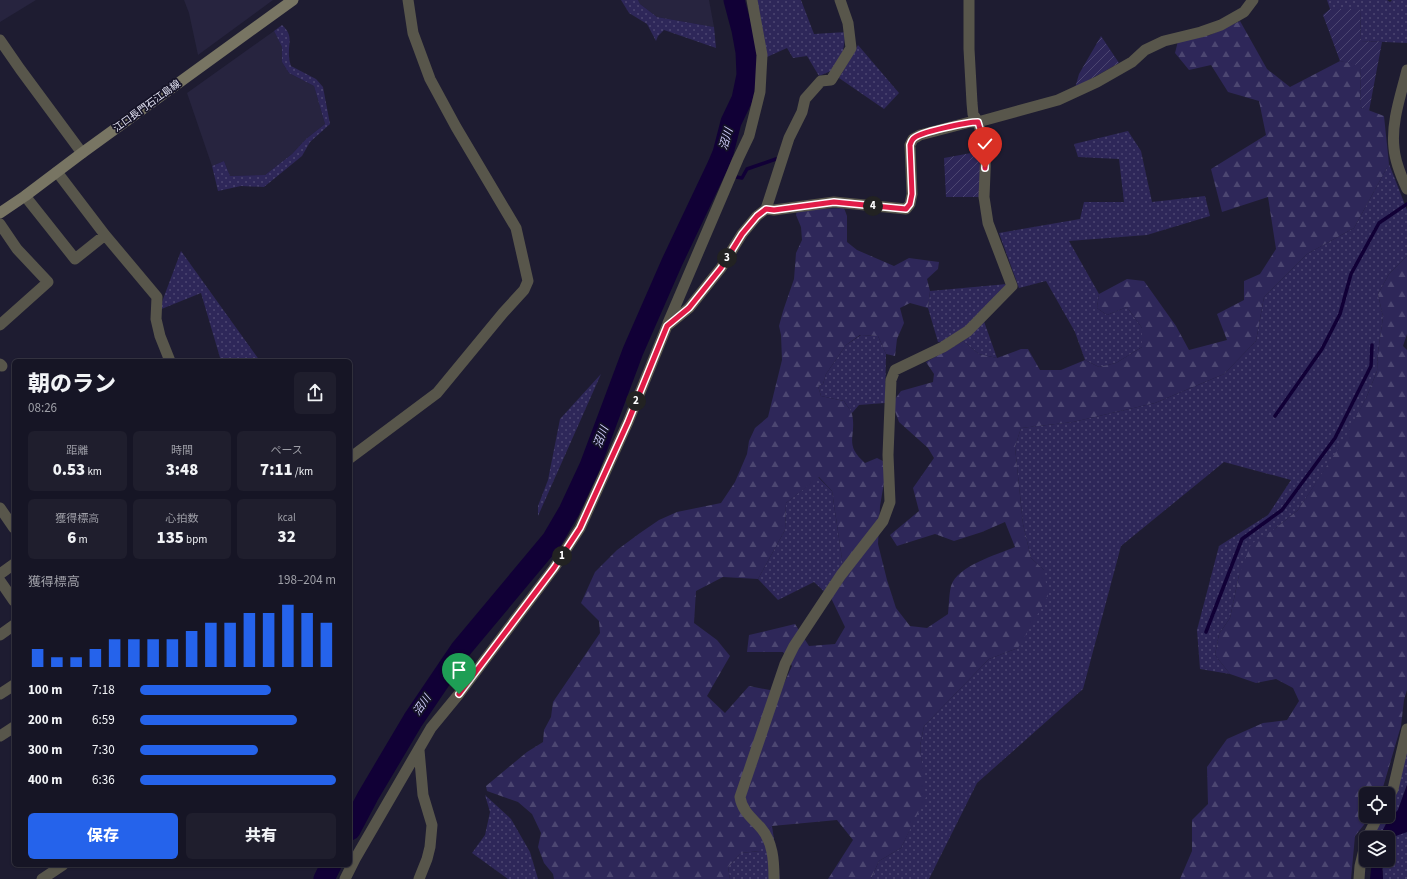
<!DOCTYPE html>
<html lang="ja">
<meta charset="utf-8">
<style>
:root{--surface:#161525;--page:#1f1e2d;--text:#f1f3f6;--muted:#9e9fa7;--line:#353442;--accent:#2563eb}
body{margin:0;font-family:"Source Sans 3","Noto Sans JP",sans-serif;background:var(--page);color:var(--text);height:100vh;display:flex;flex-direction:column;font-size:15px;white-space:nowrap}
*{box-sizing:border-box;margin:0}
p{font-size:13px;color:var(--muted)}
.icon{flex:none;width:22px;height:22px;fill:none;stroke:currentColor;stroke-width:2;stroke-linecap:round;stroke-linejoin:round}
.map{position:relative;flex:1;overflow:hidden}
.side{position:absolute;left:12px;top:359px;width:340px;height:508px;display:flex;flex-direction:column;background:var(--surface);border-radius:6px;box-shadow:0 1px 3px #0004,0 0 0 1px var(--line)}
.side>*{flex:none}
.tools{position:absolute;left:1359px;top:787px;display:grid;gap:8px}
.tools a{display:grid;place-items:center;width:36px;height:36px;border-radius:6px;background:var(--surface);box-shadow:0 1px 3px #0004,0 0 0 1px var(--line);font-size:20px}
.pin{position:absolute;display:grid;place-items:center;width:34px;height:34px;color:#fff;margin:-41px -17px;border-radius:50% 50% 50% 0;rotate:-45deg;box-shadow:0 0 4px #0007}
.pin .icon{rotate:45deg}
.km{position:absolute;width:20px;height:20px;margin:-10px;border-radius:50%;background:#222;color:#fff;font-size:11px;line-height:20px;text-align:center}
.round{display:grid;place-items:center;flex:none;width:42px;height:42px;border-radius:6px;background:var(--page)}
.headline{display:flex;align-items:center;justify-content:space-between;height:68px;padding:0 16px}
h1{font-size:22px;font-weight:800;line-height:30px}
.figures{display:grid;grid-template-columns:repeat(3,1fr);gap:6px;height:68px;padding:4px 16px}
.figures div{display:grid;align-content:center;border-radius:6px;background:var(--page);text-align:center}
.figures b{font-size:17px;font-weight:800}
.figures small{font-size:11px;font-weight:400}
.figures p{font-size:11px}
.chart{height:112px;padding:8px 16px}
.chart p{display:flex;justify-content:space-between}
.chart svg{width:100%;height:72px;margin-top:4px;stroke:var(--accent);stroke-width:6}
.cta{display:flex;gap:8px;margin-top:auto;padding:8px 16px}
.cta a{flex:1;height:46px;border-radius:6px;background:var(--accent);color:#fff;font-size:16px;font-weight:800;line-height:46px;text-align:center}
.cta a+a{background:var(--page);color:var(--text)}
ul{padding:0 16px;list-style:none;font-size:13px}
li{display:grid;grid-template-columns:64px 48px 1fr;align-items:center;height:30px}
li i{height:10px;border-radius:5px;background:var(--accent)}
.map>svg:first-child{display:block}
.built{fill:#27243f}
.grass{fill:url(#grass-dots)}
.forest{fill:url(#forest-firs);fill-rule:evenodd}
.garden{fill:url(#garden-furrows)}
.water{fill:#110036}
.lines{fill:none;stroke-linecap:round;stroke-linejoin:round}
.stream{stroke:#110036;stroke-width:3.5}
.river{stroke:#110036;stroke-width:21}
.minor{stroke:#58564b;stroke-width:11}
.secondary{stroke:#787563;stroke-width:11}
.route-casing{stroke:#fff;stroke-width:8}
.route{stroke:#e11d48;stroke-width:5}
.labels{text-anchor:middle;dominant-baseline:central;stroke-width:3.5;stroke-linejoin:round;paint-order:stroke}
.street-label{font-size:10px;fill:#e5e5f4;stroke:#151327}
.water-label{font-size:11px;font-style:italic;fill:#d2d0fd;stroke:#151327}
</style>
<div class="map">
<svg width="1407" height="879" viewBox="0 0 1407 879">
<defs>
<pattern id="grass-dots" width="8" height="8" patternUnits="userSpaceOnUse"><rect width="8" height="8" fill="#2e2759"/><path d="M2 2h.1M6 6h.1" fill="none" stroke="#4c4671" stroke-width="1.8" stroke-linecap="round"/></pattern>
<pattern id="forest-firs" width="22" height="20" patternUnits="userSpaceOnUse"><rect width="22" height="20" fill="#2e2759"/><path d="M5 1l3.5 6h-7zM16 11l3.5 6h-7z" fill="#4c4671"/></pattern>
<pattern id="garden-furrows" width="10" height="10" patternUnits="userSpaceOnUse"><rect width="10" height="10" fill="#2e2759"/><path d="M-1 1l2-2M0 10L10 0M9 11l2-2" fill="none" stroke="#4c4671"/></pattern>
</defs>
<rect width="100%" height="100%" fill="#1e1c31"/>
<!-- built -->
<path class="built" d="M 0,0 L 36,0 L 0,22 Z
M 184,0 L 273,0 L 198,55 L 189,13 Z
M 638,0 L 709,0 L 714,27 L 657,17 L 640,4 Z
M 274,31 L 282,47 L 282,62 L 289,73 L 314,86 L 325,124 L 306,139 L 292,154 L 265,175 L 230,176 L 224,161 L 212,166 L 187,93 Z"/>
<!-- grass -->
<path class="grass" d="M 621,0 L 638,0 L 640,4 L 657,17 L 714,27 L 716,48 L 664,30 L 658,36 L 656,41 L 647,24 L 629,13 Z
M 757,0 L 801,0 L 814,34 L 846,32 L 843,51 L 831,71 L 819,76 L 807,56 L 793,58 L 787,48 L 767,57 Z
M 1327,0 L 1387,0 L 1390,2 L 1392,0 L 1407,0 L 1407,43 L 1361,41 L 1360,9 L 1330,9 Z
M 282,25 C 294,36 288,42 289,56 C 289,59 290,63 291,66 L 316,79 L 323,87 L 330,124 L 310,142 L 302,156 L 264,187 L 241,186 L 218,191 L 212,166 L 224,161 L 230,176 L 265,175 L 292,154 L 306,139 L 325,124 L 314,86 L 289,73 L 282,62 L 282,47 L 274,31 Z
M 858,45 L 899,93 L 884,109 L 839,78 Z
M 1128,131 L 1141,151 L 1152,202 L 1205,196 L 1210,216 L 1147,235 L 1069,241 L 1099,294 L 1097,308 L 1107,315 L 1127,307 L 1142,328 L 1142,347 L 1116,363 L 1099,367 L 1085,360 L 1075,332 L 1046,281 L 1019,288 L 999,233 L 1080,219 L 1084,202 L 1124,202 L 1119,159 L 1078,157 L 1074,144 Z
M 1389,164 L 1407,210 L 1407,256 L 1389,274 L 1378,294 L 1383,317 L 1378,352 L 1377,371 L 1367,396 L 1346,438 L 1298,510 L 1276,528 L 1239,575 L 1230,618 L 1219,634 L 1215,655 L 1230,674 L 1200,669 L 1197,630 L 1219,546 L 1268,515 L 1291,480 L 1224,462 L 1121,546 L 1083,689 L 977,783 L 929,879 L 871,879 L 879,861 L 901,848 L 925,797 L 920,746 L 924,726 L 989,659 L 1018,648 L 1044,570 L 1031,558 L 1023,524 L 1015,447 L 1021,428 L 1073,422 L 1155,403 L 1224,374 L 1256,341 L 1264,297 L 1307,254 L 1354,228 Z
M 181,251 L 260,361 L 221,361 L 201,293 L 159,310 Z
M 1007,284 L 981,313 L 997,358 L 979,354 L 963,341 L 938,342 L 928,308 L 930,291 Z
M 861,335 L 878,336 L 886,354 L 885,403 L 859,405 L 852,413 L 844,401 L 821,396 L 818,386 L 823,384 L 826,374 L 846,345 Z
M 601,374 L 538,516 L 538,506 L 548,480 L 560,419 Z
M 818,477 L 832,491 L 845,579 L 831,598 L 814,582 L 778,600 L 758,579 L 785,530 L 786,503 Z
M 1407,742 L 1407,785 L 1398,810 L 1387,822 L 1379,838 L 1370,838 L 1381,816 L 1388,816 L 1388,803 Z
M 485,795 L 511,819 L 530,852 L 538,879 L 508,879 L 472,853 L 485,835 L 490,812 Z
M 772,826 L 780,879 L 730,879 L 728,867 L 741,853 L 760,851 L 760,836 Z
M 1407,832 L 1407,879 L 1383,879 L 1382,860 L 1388,860 C 1388,840 1386,837 1407,832 Z"/>
<!-- forest -->
<path class="forest" d="M 1240,21 L 1267,69 L 1290,87 L 1340,61 L 1361,65 L 1360,107 L 1384,116 L 1389,164 L 1354,228 L 1307,254 L 1264,297 L 1256,341 L 1224,374 L 1155,403 L 1073,422 L 1021,428 L 1015,447 L 1023,524 L 1031,558 L 1044,570 L 1048,596 L 1018,648 L 989,659 L 924,726 L 920,746 L 926,797 L 901,848 L 879,861 L 871,879 L 828,879 L 853,840 L 837,820 L 772,826 L 760,836 L 760,851 L 741,853 L 728,867 L 730,879 L 554,879 L 553,874 L 544,863 L 538,847 L 541,833 L 532,814 L 518,802 L 487,791 L 486,786 L 527,752 L 543,742 L 544,730 L 551,717 L 553,702 L 600,633 L 599,621 L 581,603 L 595,572 L 617,550 L 640,533 L 659,520 L 677,512 L 721,503 L 735,482 L 747,454 L 749,441 L 755,428 L 768,417 L 782,360 L 781,335 L 779,326 L 783,311 L 794,279 L 796,253 L 802,240 L 801,227 L 796,215 L 797,210 L 844,208 L 847,216 L 847,242 L 857,250 L 894,266 L 909,258 L 939,262 L 938,269 L 927,279 L 930,291 L 928,308 L 910,303 L 900,308 L 904,323 L 897,339 L 895,356 L 886,354 L 878,336 L 860,335 L 846,345 L 826,374 L 823,384 L 818,386 L 821,396 L 844,401 C 846,405 851,410 852,414 C 857,437 843,444 865,463 L 877,458 L 883,461 L 885,477 L 880,506 L 878,544 L 887,580 L 896,608 L 910,626 L 927,628 L 948,614 C 949,605 949,594 951,586 C 958,565 997,555 1015,547 L 1005,522 L 982,532 L 954,541 L 935,534 L 897,546 L 890,535 L 919,511 L 913,488 L 934,458 L 928,448 L 899,422 L 892,403 L 901,391 L 933,382 L 934,374 L 926,362 L 963,341 L 979,354 L 997,358 L 1021,349 L 1028,349 L 1040,370 L 1061,370 L 1085,360 L 1099,367 L 1116,363 L 1142,347 L 1142,328 L 1127,307 L 1107,315 L 1097,308 L 1099,294 L 1127,279 L 1144,281 L 1176,326 L 1189,350 L 1227,340 L 1217,314 L 1244,300 L 1244,281 L 1260,274 L 1276,249 L 1268,197 L 1222,212 L 1211,169 L 1266,135 L 1259,101 L 1228,92 L 1211,65 L 1189,70 L 1175,53 L 1178,41 L 1210,35 ZM 819,477 L 832,491 L 845,579 L 831,598 L 845,627 L 835,644 L 809,646 L 795,624 L 749,635 L 747,652 L 783,652 L 792,666 L 780,692 L 749,686 L 725,713 L 707,696 L 730,656 L 717,640 L 694,623 L 696,591 L 723,577 L 758,579 L 785,530 L 786,503 Z
M 1407,256 L 1407,334 L 1403,346 L 1407,350 L 1407,690 L 1404,700 L 1401,726 L 1381,794 L 1366,794 L 1366,816 L 1371,816 L 1355,836 L 1351,879 L 1180,879 L 1192,851 L 1192,820 L 1208,804 L 1207,767 L 1227,739 L 1263,723 L 1287,720 L 1299,701 L 1293,688 L 1276,679 L 1256,683 L 1230,674 L 1215,655 L 1219,634 L 1230,618 L 1239,575 L 1251,544 L 1276,528 L 1298,510 L 1345,438 L 1367,396 L 1377,371 L 1378,352 L 1383,317 L 1378,294 L 1389,274 Z"/>
<!-- garden -->
<path class="garden" d="M 1330,9 L 1360,9 L 1361,41 L 1382,42 L 1369,111 L 1360,107 L 1361,66 L 1340,61 L 1323,15 Z
M 1101,36 L 1119,63 L 1075,88 L 1079,74 Z
M 982,151 L 980,197 L 946,197 L 944,158 Z"/>
<!-- water -->
<path class="water" d="M 1407,785 L 1407,832 L 1390,838 L 1388,841 L 1388,838 L 1379,838 L 1387,822 L 1398,810 Z
M 1372,860 L 1382,860 L 1383,879 L 1370,879 Z"/>
<g class="lines">
<!-- stream -->
<path class="stream" d="M 736,177 L 742,178 L 747,169 L 776,159
M 1275,416 L 1322,349 L 1340,314 L 1351,274 L 1379,223 L 1407,204
M 1206,632 L 1242,539 L 1282,510 L 1335,438 L 1371,366 L 1372,345"/>
<!-- river -->
<path class="river" d="M 350,830 L 368,796 L 413,720 L 461,649 L 552,540 L 569,511 L 590,466 L 633,351 L 672,262 L 718,165 L 723,153 L 731,122 L 742,99 L 747,75 L 746,52 L 742,30 L 734,0
M 324,879 L 331,865"/>
<!-- minor -->
<path class="minor" d="M 0,40 L 20,69 L 82,153
M 1407,70 C 1401,95 1391,122 1394,148 C 1395,162 1401,176 1407,189
M 57,172 L 105,235 L 157,297 L 156,319 L 160,336 L 170,361
M 25,196 L 75,259 L 105,235
M 766,209 L 774,210 L 834,202 L 906,209 L 910,204 L 912,194 L 910,145 L 913,139 L 920,135 L 970,122 L 978,122 L 1058,100 L 1097,82 L 1132,62 L 1145,50 L 1164,41 L 1201,32 L 1221,25 L 1244,12 L 1253,0
M 0,224 L 17,249 L 48,282 L 0,325
M 668,323 L 738,159 L 749,136 L 760,92 L 762,55 L 752,0
M 0,364 L 2,366
M 350,458 L 437,393 L 503,313 L 524,290 L 528,281 L 516,228 L 456,127 L 430,79 L 413,33 L 408,0
M 0,508 L 14,528
M 0,574 L 14,564
M 0,581 L 14,601
M 0,635 L 14,625
M 0,694 L 14,685
M 0,736 L 14,727
M 1388,798 L 1393,789 L 1407,729
M 1367,838 L 1378,816
M 42,879 L 63,865
M 345,879 L 355,859 L 431,728 L 459,694 L 554,568 L 580,528 L 628,422 L 667,326 L 689,308 L 721,268 L 742,234 L 757,216 L 766,209 L 789,138 L 802,112 L 805,99 L 821,81 L 831,80 L 851,48 L 848,23 L 840,0
M 419,879 L 427,859 L 430,847 L 432,825 L 423,795 L 419,750
M 774,879 C 774,861 773,842 761,828 C 752,818 742,811 740,797 L 785,664 L 794,646 L 841,575 L 883,521 L 890,502 L 888,455 L 891,380 L 895,370 L 943,347 L 968,331 L 1012,286 L 988,223 L 984,197 L 986,149 L 978,122 L 973,114 L 972,103 L 969,49 L 969,0
M 1359,879 L 1360,866 L 1366,841"/>
<!-- secondary -->
<path class="secondary" d="M 0,213 L 25,196 L 82,153 L 293,0"/>
</g>
<g class="lines">
<defs>
<path id="route" d="M 459,694 L 554,568 L 580,528 L 628,422 L 667,326 L 689,308 L 721,268 L 742,234 L 757,216 L 766,209 L 774,210 L 834,202 L 906,209 L 910,204 L 912,194 L 910,145 C 911,143 911,141 913,139 C 918,132 969,122 978,122 L 986,149 L 985,168"/>
</defs>
<!-- route casing -->
<use href="#route" class="route-casing"/>
<!-- route -->
<use href="#route" class="route"/>
</g>
<g class="labels">
<!-- street labels -->
<g class="street-label">
<text transform="translate(147 106) rotate(-36)">江口長門石江島線</text>
</g>
<!-- water labels -->
<g class="water-label">
<text transform="translate(726 139) rotate(-73)">沼川</text>
<text transform="translate(601 437) rotate(-69)">沼川</text>
<text transform="translate(422 705) rotate(-55)">沼川</text>
</g>
</g>
</svg>
<div class="tools">
<a><svg class="icon" aria-label="locate" viewBox="0 0 24 24"><circle cx="12" cy="12" r="6"/><path d="M12 2v4M12 18v4M2 12h4M18 12h4"/></svg></a>
<a><svg class="icon" aria-label="layers" viewBox="0 0 24 24"><path d="M12 4l9 5-9 5-9-5zM3 14l9 5 9-5"/></svg></a>
</div>
<div class="pin" style="left:459px;top:694px;background:#1e9e55"><svg class="icon" aria-label="arrive" viewBox="0 0 24 24"><path d="M6 21V4h12l-3 4 3 4H6"/></svg></div>
<div class="pin" style="left:985px;top:168px;background:#d93025"><svg class="icon" aria-label="check" viewBox="0 0 24 24"><path d="M5 12l5 5 9-10"/></svg></div>
<b class="km" style="left:562px;top:556px">1</b>
<b class="km" style="left:636px;top:401px">2</b>
<b class="km" style="left:727px;top:258px">3</b>
<b class="km" style="left:873px;top:206px">4</b>
<section class="side">
<div class="headline"><div><h1>朝のラン</h1><p>08:26</p></div><a class="round"><svg class="icon" aria-label="share" viewBox="0 0 24 24"><path d="M12 15V3M7 8l5-5 5 5M5 13v7h14v-7"/></svg></a></div>
<div class="figures">
<div><p>距離</p><b>0.53<small> km</small></b></div>
<div><p>時間</p><b>3:48</b></div>
<div><p>ペース</p><b>7:11<small> /km</small></b></div>
</div>
<div class="figures">
<div><p>獲得標高</p><b>6<small> m</small></b></div>
<div><p>心拍数</p><b>135<small> bpm</small></b></div>
<div><p>kcal</p><b>32</b></div>
</div>
<div class="chart"><p><span>獲得標高</span>198–204 m</p>
<svg viewBox="0 0 160 44" preserveAspectRatio="none"><path d="M5 44V33M15 44V38M25 44V38M35 44V33M45 44V27M55 44V27M65 44V27M75 44V27M85 44V22M95 44V17M105 44V17M115 44V11M125 44V11M135 44V6M145 44V11M155 44V17"/></svg>
</div>
<ul>
<li><b>100 m</b>7:18<i style="width:67%"></i></li>
<li><b>200 m</b>6:59<i style="width:80%"></i></li>
<li><b>300 m</b>7:30<i style="width:60%"></i></li>
<li><b>400 m</b>6:36<i style="width:100%"></i></li>
</ul>
<div class="cta"><a>保存</a><a>共有</a></div>
</section>
</div>
